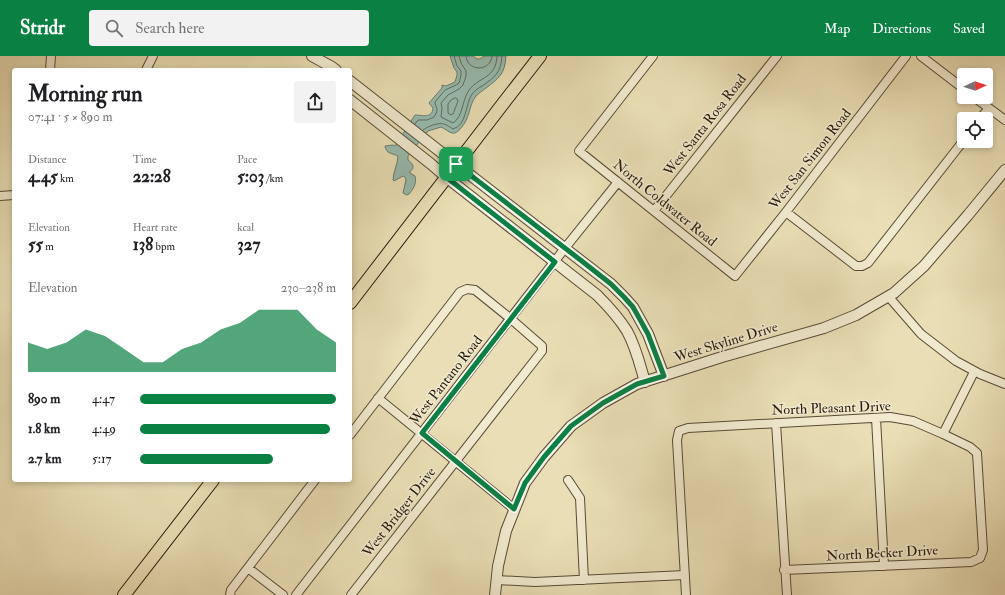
<!DOCTYPE html>
<meta charset="utf-8">
<style>
:root{--surface:#fff;--page:#f2f2f2;--text:#202124;--muted:#757577;--accent:#0b8043}
body{margin:0;font-family:"IM FELL Double Pica",serif;background:var(--page);color:var(--text);height:100vh;display:flex;flex-direction:column;font-size:15px;white-space:nowrap}
*{box-sizing:border-box;margin:0}
p{font-size:13px;color:var(--muted)}
.icon{flex:none;width:22px;height:22px;fill:none;stroke:currentColor;stroke-width:2;stroke-linecap:round;stroke-linejoin:round}
.map{position:relative;flex:1;overflow:hidden}
.side{position:absolute;left:12px;top:12px;width:340px;height:414px;display:flex;flex-direction:column;background:var(--surface);border-radius:4px;box-shadow:0 2px 6px #0003}
.side>*{flex:none}
.needle{width:26px;rotate:87deg}
.controls{position:absolute;left:957px;top:12px;display:grid;gap:8px}
.controls a{display:grid;place-items:center;width:36px;height:36px;border-radius:4px;background:var(--surface);box-shadow:0 2px 6px #0003;font-size:20px}
.pin{position:absolute;display:grid;place-items:center;width:34px;height:34px;color:#fff;margin:-17px;border-radius:8px;box-shadow:0 2px 6px #0006}
.round{display:grid;place-items:center;flex:none;width:42px;height:42px;border-radius:4px;background:var(--page)}
.summary{display:flex;align-items:center;justify-content:space-between;height:68px;padding:0 16px}
h1{font-size:22px;font-weight:700;line-height:30px}
.stats{display:grid;grid-template-columns:repeat(3,1fr);gap:6px;height:68px;padding:4px 16px}
.stats div{display:grid;align-content:center}
.stats b{font-size:17px;font-weight:700}
.stats small{font-size:11px;font-weight:400}
.stats p{font-size:11px}
.chart{height:112px;padding:8px 16px}
.chart p{display:flex;justify-content:space-between}
.chart svg{width:100%;height:72px;margin-top:4px;fill:var(--accent);opacity:.7}
ul{padding:0 16px;list-style:none;font-size:13px}
li{display:grid;grid-template-columns:64px 48px 1fr;align-items:center;height:30px}
li i{height:10px;border-radius:5px;background:var(--accent)}
header{display:flex;align-items:center;gap:24px;box-sizing:border-box;height:56px;padding:0 20px;background:var(--accent);color:#fff}
header strong{font-size:19px}
nav{display:flex;gap:22px;margin-inline-start:auto;font-size:14px}
.search{width:280px;height:36px;background:var(--page);display:flex;align-items:center;gap:10px;box-sizing:border-box;padding:0 14px;border-radius:4px;color:var(--muted);font-size:15px}
.map>svg:first-child{display:block}
.water{fill:#97bcb0;stroke:#6b7b6e}
.lines{fill:none;stroke-linecap:round;stroke-linejoin:round}
.shore{stroke:#606b5e;stroke-width:1}
.minor-casing{stroke:#584b36;stroke-width:10}
.tertiary-casing{stroke:#584b36;stroke-width:12}
.primary-casing{stroke:#281a0b;stroke-width:14}
.minor{stroke:#f1eacf;stroke-width:8}
.tertiary{stroke:#f1eacf;stroke-width:10}
.primary{stroke:#e9deb5;stroke-width:12}
.route-casing{stroke:#fff;stroke-width:8}
.route{stroke:#0b8043;stroke-width:5}
.labels{text-anchor:middle;dominant-baseline:central;stroke-width:3;stroke-linejoin:round;paint-order:stroke}
.street-label{font-size:14px;fill:#281a0b;stroke:#f1eacf}
</style>
<header>
<strong>Stridr</strong>
<div class="search"><svg class="icon" aria-label="search" viewBox="0 0 24 24"><circle cx="10" cy="10" r="6"/><path d="M15 15l6 6"/></svg>Search here</div>
<nav><a>Map</a><a>Directions</a><a>Saved</a></nav>
</header>
<div class="map">
<svg width="1005" height="539" viewBox="0 0 1005 539">
<rect width="100%" height="100%" fill="#e9deb5"/>
<filter id="stains"><feTurbulence type="fractalNoise" baseFrequency=".005" numOctaves="4"/><feColorMatrix values="0 0 0 0 .2 0 0 0 0 .09 0 0 0 0 .02 0 0 0 .5 -.17"/></filter>
<radialGradient id="worn" r=".72"><stop offset=".6" stop-color="#630" stop-opacity="0"/><stop offset="1" stop-color="#630" stop-opacity=".3"/></radialGradient>
<!-- water -->
<path class="water" d="M 450,0 L 473,0 L 477,3 L 480,3 L 484,0 L 506,0 C 505,18 499,22 486,32 C 482,35 479,37 476,40 C 468,50 471,62 460,73 C 459,75 457,76 455,77 C 450,78 446,73 441,71 L 428,75 L 408,100 L 408,104 C 412,107 416,112 410,115 L 410,117 L 415,120 C 417,128 413,133 409,138 L 407,139 L 403,137 L 406,124 L 405,121 L 403,120 L 394,125 L 393,124 C 393,116 398,108 398,100 C 392,97 386,98 385,90 L 393,89 L 395,90 L 415,59 C 422,59 432,63 433,52 L 429,47 L 442,32 L 442,29 L 446,30 L 455,26 L 457,19 L 457,16 L 454,12 Z"/>
<g class="lines">
<!-- shore -->
<path class="shore" d="M 459,0 L 461,7 L 466,15 L 466,20 L 463,29 L 459,33 L 448,39 L 441,47 L 442,52 L 441,61 L 453,67 C 463,61 462,44 469,34 C 480,20 496,23 497,0
M 466,0 C 467,16 491,16 492,0
M 456,42 L 457,43 L 458,45 L 453,58 L 451,59 L 448,57 L 448,48 L 451,44 Z
M 415,68 L 418,64 L 427,64 L 434,61 C 440,52 435,52 435,46 L 445,34 L 456,29 L 459,27 L 461,19 L 461,15 L 457,10 L 454,0
M 423,74 C 426,71 439,66 444,68 C 447,69 450,71 453,73 C 467,69 465,49 472,38 C 475,35 478,32 482,30 C 495,21 501,17 502,0"/>
<defs>
<path id="minor" d="M 653,0 L 579,95 L 735,220 L 786,156 L 906,0
M 921,0 L 964,33
M 50,14 L 51,0
M 146,14 L 153,0
M 974,41 L 1005,64
M 980,63 L 989,52
M 0,140 L 14,139
M 654,155 L 777,0
M 786,156 L 856,210 L 862,210 L 868,207 L 964,84
M 888,240 L 921,278 L 956,305 L 980,318 L 1005,328
M 378,342 L 514,453
M 876,362 L 884,510
M 776,367 L 787,539
M 943,378 L 974,316
M 350,379 L 460,236 L 467,233 L 475,234 L 511,263 L 542,290 L 542,295 L 351,539
M 568,424 L 580,442 L 584,524
M 248,512 L 283,539
M 497,524 L 535,526 L 685,519
M 230,539 L 231,534 L 315,424
M 296,539 L 565,192 L 618,126
M 686,539 L 677,384 L 679,375 L 688,372 L 890,361 L 913,365 L 943,378 L 970,391 L 977,397 L 983,494 L 980,502 L 971,506 L 784,514"/>
<path id="tertiary" d="M 312,0 L 332,11 L 336,14
M 350,25 L 456,108 L 611,228 L 624,241 L 633,251 L 648,278 L 664,320
M 350,44 L 431,108 L 446,121 L 597,239 C 608,250 619,262 627,275 C 636,291 640,309 645,326
M 495,539 L 498,510 L 506,475 L 525,427 L 544,401 L 571,370 L 603,347 L 637,328 L 722,301 L 824,272 L 856,259 L 894,237 L 924,210 L 968,159 L 1005,114"/>
<path id="primary" d="M 350,247 C 413,165 476,82 540,0
M 124,539 L 213,424"/>
</defs>
<!-- minor casing -->
<use href="#minor" class="minor-casing"/>
<!-- tertiary casing -->
<use href="#tertiary" class="tertiary-casing"/>
<!-- primary casing -->
<use href="#primary" class="primary-casing"/>
<!-- minor -->
<use href="#minor" class="minor"/>
<!-- tertiary -->
<use href="#tertiary" class="tertiary"/>
<!-- primary -->
<use href="#primary" class="primary"/>
</g>
<g class="lines">
<defs>
<path id="route" d="M 456,108 L 583,206 L 611,228 L 624,241 L 633,251 L 648,278 L 664,320 L 637,328 L 603,347 L 571,370 L 544,401 L 525,427 L 514,453 L 422,377 L 555,206 L 446,121 Z"/>
</defs>
<!-- route casing -->
<use href="#route" class="route-casing"/>
<!-- route -->
<use href="#route" class="route"/>
</g>
<g class="labels">
<!-- street labels -->
<g class="street-label">
<text transform="translate(705 69) rotate(-52)">West Santa Rosa Road</text>
<text transform="translate(810 103) rotate(-52)">West San Simon Road</text>
<text transform="translate(665 147) rotate(39)">North Coldwater Road</text>
<text transform="translate(726 286) rotate(-17)">West Skyline Drive</text>
<text transform="translate(446 324) rotate(-52)">West Pantano Road</text>
<text transform="translate(831 352) rotate(-2)">North Pleasant Drive</text>
<text transform="translate(399 456) rotate(-52)">West Bridger Drive</text>
<text transform="translate(882 497) rotate(-3)">North Becker Drive</text>
</g>
</g>
<rect width="100%" height="100%" filter="url(#stains)"/>
<rect width="100%" height="100%" fill="url(#worn)"/>
</svg>
<div class="controls">
<a><svg class="needle" viewBox="-14 -14 28 28"><path d="M0-13l5 13h-10z" fill="#e53935"/><path d="M0 13l5-13h-10z" fill="#757577"/></svg></a>
<a><svg class="icon" aria-label="locate" viewBox="0 0 24 24"><circle cx="12" cy="12" r="6"/><path d="M12 2v4M12 18v4M2 12h4M18 12h4"/></svg></a>
</div>
<div class="pin" style="left:456px;top:108px;background:#1e9e55"><svg class="icon" aria-label="arrive" viewBox="0 0 24 24"><path d="M6 21V4h12l-3 4 3 4H6"/></svg></div>
<section class="side">
<div class="summary"><div><h1>Morning run</h1><p>07:41 · 5 × 890 m</p></div><a class="round"><svg class="icon" aria-label="share" viewBox="0 0 24 24"><path d="M12 15V3M7 8l5-5 5 5M5 13v7h14v-7"/></svg></a></div>
<div class="stats">
<div><p>Distance</p><b>4.45<small> km</small></b></div>
<div><p>Time</p><b>22:28</b></div>
<div><p>Pace</p><b>5:03<small> /km</small></b></div>
</div>
<div class="stats">
<div><p>Elevation</p><b>55<small> m</small></b></div>
<div><p>Heart rate</p><b>138<small> bpm</small></b></div>
<div><p>kcal</p><b>327</b></div>
</div>
<div class="chart"><p><span>Elevation</span>230–238 m</p>
<svg viewBox="0 0 160 44" preserveAspectRatio="none"><path d="M0 44V26L10 30L20 26L30 18L40 22L50 30L60 38L70 38L80 30L90 26L100 18L110 14L120 6L130 6L140 6L150 18L160 26V44z"/></svg>
</div>
<ul>
<li><b>890 m</b>4:47<i style="width:100%"></i></li>
<li><b>1.8 km</b>4:49<i style="width:97%"></i></li>
<li><b>2.7 km</b>5:17<i style="width:68%"></i></li>
</ul>
</section>
</div>
